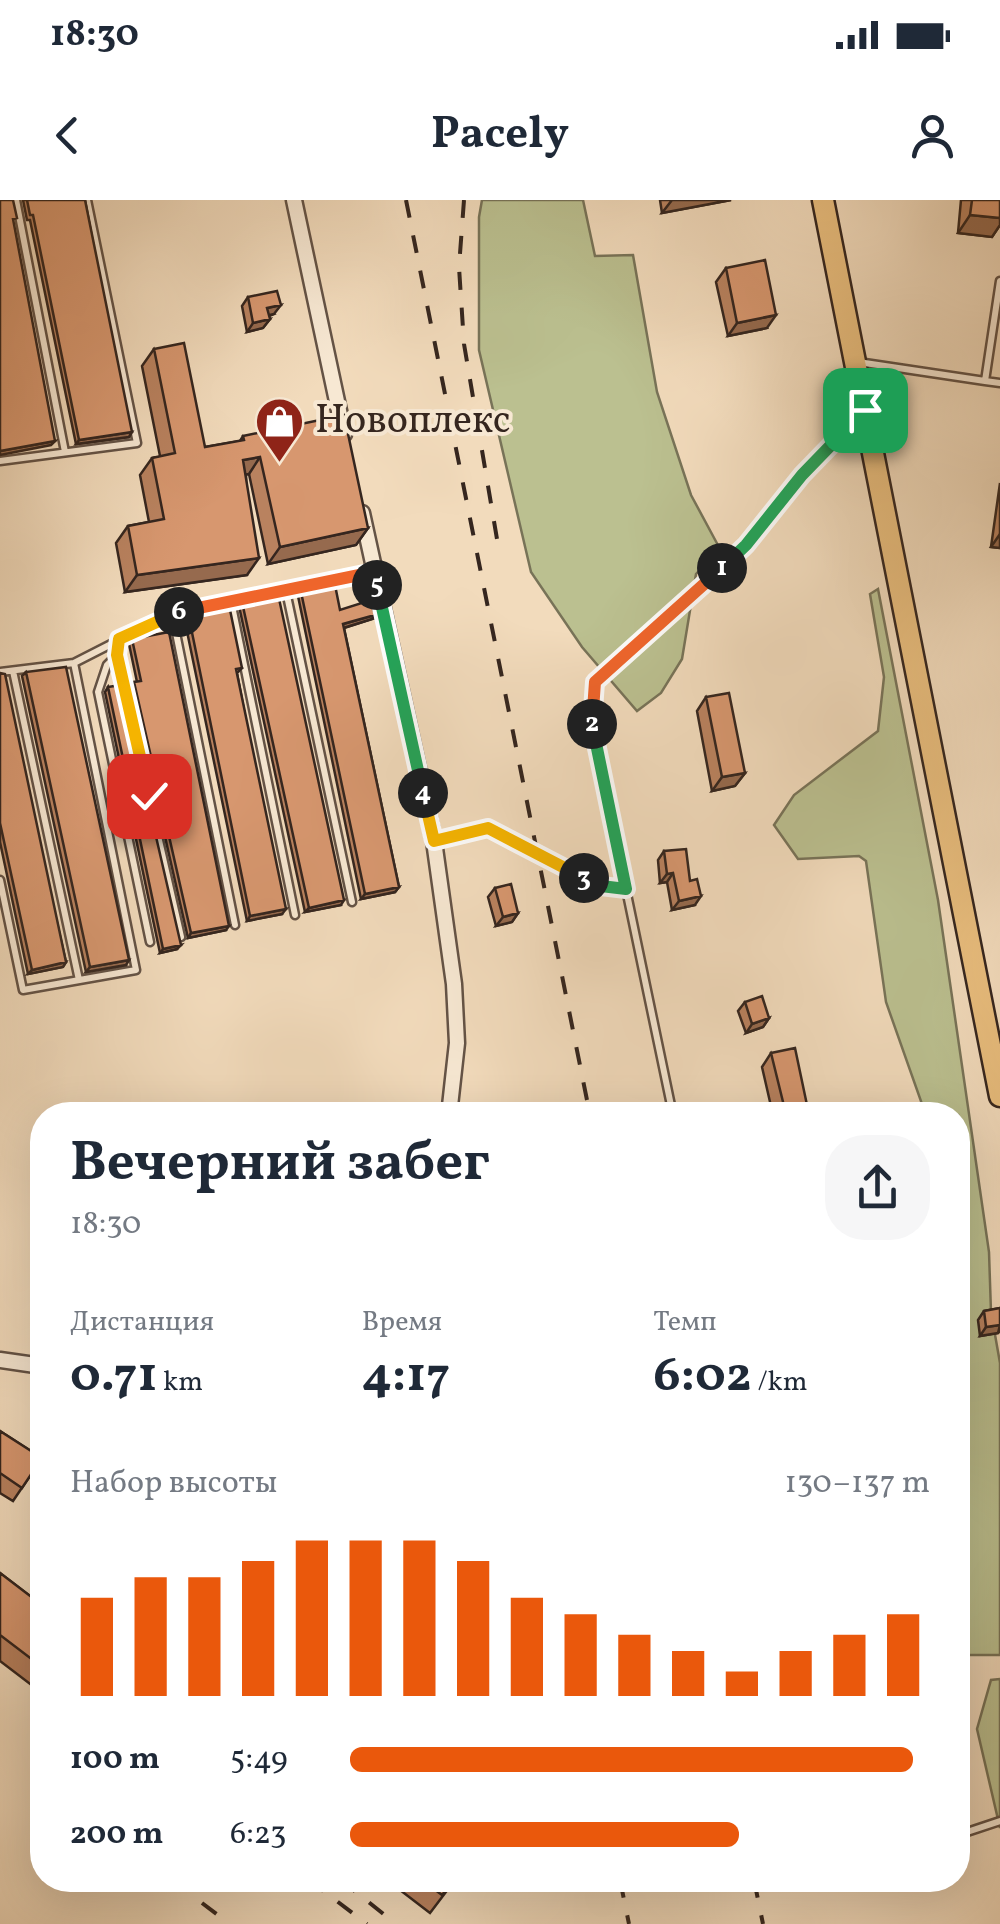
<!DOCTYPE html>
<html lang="ru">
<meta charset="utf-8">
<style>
:root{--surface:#fff;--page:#f6f6f7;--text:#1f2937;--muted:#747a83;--accent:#ea580c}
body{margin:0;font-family:Vollkorn,serif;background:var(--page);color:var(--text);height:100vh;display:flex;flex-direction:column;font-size:38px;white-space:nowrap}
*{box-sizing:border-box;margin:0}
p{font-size:32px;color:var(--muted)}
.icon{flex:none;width:55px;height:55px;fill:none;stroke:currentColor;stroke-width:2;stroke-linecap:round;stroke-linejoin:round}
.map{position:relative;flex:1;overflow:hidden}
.drawer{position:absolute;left:30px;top:902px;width:940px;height:790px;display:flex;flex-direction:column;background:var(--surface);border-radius:40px;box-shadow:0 10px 40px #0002}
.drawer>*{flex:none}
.pin{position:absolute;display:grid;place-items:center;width:85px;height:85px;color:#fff;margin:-42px;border-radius:20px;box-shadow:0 5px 15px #0006}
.km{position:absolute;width:50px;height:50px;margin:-25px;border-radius:50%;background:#222;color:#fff;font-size:28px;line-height:50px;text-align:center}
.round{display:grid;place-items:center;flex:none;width:105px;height:105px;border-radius:40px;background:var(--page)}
.headline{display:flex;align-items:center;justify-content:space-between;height:170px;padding:0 40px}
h1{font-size:55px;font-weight:700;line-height:75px}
.figures{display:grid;grid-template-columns:repeat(3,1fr);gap:15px;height:170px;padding:10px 40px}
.figures div{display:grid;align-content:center}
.figures b{font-size:50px;font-weight:700}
.figures small{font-size:28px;font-weight:400}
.figures p{font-size:28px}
.chart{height:280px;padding:20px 40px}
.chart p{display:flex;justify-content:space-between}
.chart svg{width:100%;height:180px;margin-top:10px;stroke:var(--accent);stroke-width:6}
ul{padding:0 40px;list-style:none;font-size:32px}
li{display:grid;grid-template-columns:160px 120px 1fr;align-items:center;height:75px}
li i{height:25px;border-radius:12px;background:var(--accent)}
.status{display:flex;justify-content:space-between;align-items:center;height:70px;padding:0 50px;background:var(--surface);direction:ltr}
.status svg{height:28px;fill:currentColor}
header{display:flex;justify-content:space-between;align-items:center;height:130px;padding:0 40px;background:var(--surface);font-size:45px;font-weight:700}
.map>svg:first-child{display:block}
.green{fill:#bbc090;stroke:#787358;stroke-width:2.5}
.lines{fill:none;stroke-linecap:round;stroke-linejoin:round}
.lane-casing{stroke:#645346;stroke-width:11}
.street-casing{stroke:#645346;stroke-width:19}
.primary-casing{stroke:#35261f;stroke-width:25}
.path{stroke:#35261f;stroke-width:2.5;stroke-dasharray:2.5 5;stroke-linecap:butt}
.lane{stroke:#f7e8d3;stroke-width:6}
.street{stroke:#f7e8d3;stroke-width:14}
.primary{stroke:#e9be7e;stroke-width:20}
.rail{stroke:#35261f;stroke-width:4;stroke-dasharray:18 18;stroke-linecap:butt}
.wall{fill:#b9825f;stroke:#35261f;stroke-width:2.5}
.shaded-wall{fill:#966a4e;stroke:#35261f;stroke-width:2.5}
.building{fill:#d7976f;stroke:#35261f;stroke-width:2.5}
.split-1-casing{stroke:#fff;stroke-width:20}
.split-2-casing{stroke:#fff;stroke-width:20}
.split-3-casing{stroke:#fff;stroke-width:20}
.split-4-casing{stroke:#fff;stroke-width:20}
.split-5-casing{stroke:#fff;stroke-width:20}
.split-6-casing{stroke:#fff;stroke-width:20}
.split-7-casing{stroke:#fff;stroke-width:20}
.split-1{stroke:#22a559;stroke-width:12}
.split-2{stroke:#f0652b;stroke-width:12}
.split-3{stroke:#22a559;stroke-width:12}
.split-4{stroke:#f5b400;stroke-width:12}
.split-5{stroke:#22a559;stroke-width:12}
.split-6{stroke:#f0652b;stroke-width:12}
.split-7{stroke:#f5b400;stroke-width:12}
.labels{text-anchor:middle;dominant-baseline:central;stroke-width:8;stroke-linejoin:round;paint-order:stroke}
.poi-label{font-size:40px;fill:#35261f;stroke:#f7e8d3;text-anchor:start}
</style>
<div class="status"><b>18:30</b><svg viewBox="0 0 49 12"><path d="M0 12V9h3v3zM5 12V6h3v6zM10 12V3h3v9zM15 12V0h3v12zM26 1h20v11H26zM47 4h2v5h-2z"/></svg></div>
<header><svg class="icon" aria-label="back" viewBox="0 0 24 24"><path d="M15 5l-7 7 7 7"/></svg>Pacely<svg class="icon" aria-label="person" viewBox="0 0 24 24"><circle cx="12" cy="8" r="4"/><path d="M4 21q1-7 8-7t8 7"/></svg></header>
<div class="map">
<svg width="1000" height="1724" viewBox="0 0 1000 1724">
<rect width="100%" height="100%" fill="#f2dbbc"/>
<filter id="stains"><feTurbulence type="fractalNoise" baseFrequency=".002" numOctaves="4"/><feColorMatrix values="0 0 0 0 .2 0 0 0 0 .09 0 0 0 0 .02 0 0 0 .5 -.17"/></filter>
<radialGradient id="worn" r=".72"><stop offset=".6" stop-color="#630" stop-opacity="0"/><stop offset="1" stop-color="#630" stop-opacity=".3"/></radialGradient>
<!-- green -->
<path class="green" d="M 482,0 L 583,0 L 595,56 L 633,55 L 657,192 L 691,295 L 720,349 L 696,374 L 682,459 L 661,493 L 637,511 L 582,447 L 531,372 L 479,150 L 479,17 Z
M 878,389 L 938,700 L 989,1052 L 991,1112 L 1000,1163 L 1000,1455 L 967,1455 L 958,1427 L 958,915 L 923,915 L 922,904 L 886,802 L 866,661 L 859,656 L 798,659 L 774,625 L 794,595 L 878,531 L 884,477 L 870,394 Z
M 1000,1479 L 1000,1628 L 977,1529 L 991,1480 Z"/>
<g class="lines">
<defs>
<path id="lane" d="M 16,0 L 65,252
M 858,162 L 985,181 L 1000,81
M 985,181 L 1000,183
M 0,261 L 137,243 L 87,0
M 286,391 L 352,702
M 231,401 L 295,715
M 172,413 L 235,725
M 119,440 L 117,455 L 107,465 L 98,492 L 150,742
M 117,456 L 181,737
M 13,471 L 79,780
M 0,472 L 74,463 L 172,413 L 373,372
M 435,640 L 488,628
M 0,680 L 23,790 L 136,770 L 74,463
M 673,915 L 592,526 L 595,483 L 746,345 L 802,275 L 861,215
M 958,1635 L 1000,1621"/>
<path id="street" d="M 294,0 L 344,234
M 362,313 L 434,641 L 454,784 L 457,843 L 449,915
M 0,1160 L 42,1166"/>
<path id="primary" d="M 823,0 L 1000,896"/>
</defs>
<!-- lane casing -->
<use href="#lane" class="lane-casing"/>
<!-- street casing -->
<use href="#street" class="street-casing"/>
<!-- primary casing -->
<use href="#primary" class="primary-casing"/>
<!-- path -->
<path class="path" d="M 498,634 L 601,686 L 612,688"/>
<!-- lane -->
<use href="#lane" class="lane"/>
<!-- street -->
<use href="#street" class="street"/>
<!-- primary -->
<use href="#primary" class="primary"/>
<!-- rail -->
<path class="rail" d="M 406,0 L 590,915
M 464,0 L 459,67 L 464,144 L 498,345
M 309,1680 L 367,1724
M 341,1680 L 396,1724
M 620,1680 L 629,1724
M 754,1680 L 763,1724
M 202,1703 L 230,1724"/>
</g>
<!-- wall -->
<path class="wall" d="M 23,0 L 85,0 L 129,237 L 76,244 L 30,20 L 27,20 Z
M 660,0 L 731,0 L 662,13 Z
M 961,0 L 1000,0 L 1000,25 L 992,37 L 958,33 Z
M 726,68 L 767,128 L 728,136 L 716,82 Z
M 248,97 L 274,114 L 269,116 L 270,119 L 263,128 L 247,132 L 242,106 Z
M 154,149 L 205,247 L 240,241 L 243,236 L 368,328 L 356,345 L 268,364 L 249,274 L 246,274 L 247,375 L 125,392 L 116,343 L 128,326 L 149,322 L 140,275 L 152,258 L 160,256 L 142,166 Z
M 1000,283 L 1000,348 L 991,347 Z
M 301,392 L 340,410 L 372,419 L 344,428 L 399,687 L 395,692 L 361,699 L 298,396 Z
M 242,402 L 341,705 L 305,712 L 239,406 Z
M 188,413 L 242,468 L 237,473 L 282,714 L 247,721 L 184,417 Z
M 132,439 L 226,730 L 188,738 L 131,487 L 134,482 L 137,482 L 129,444 Z
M 26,472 L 126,765 L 86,772 L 22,476 Z
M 0,473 L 66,762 L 63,767 L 28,774 L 0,642 Z
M 108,487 L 177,749 L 160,753 L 105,492 Z
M 706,497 L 745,573 L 735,586 L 712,591 L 697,511 Z
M 664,651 L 690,681 L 695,705 L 672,710 L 667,682 L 660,683 L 658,660 Z
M 495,688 L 518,713 L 512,722 L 496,726 L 488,697 Z
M 745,802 L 769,818 L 763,827 L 746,833 L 738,811 Z
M 771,853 L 800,915 L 773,915 L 762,867 Z
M 1000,1108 L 1000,1131 L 998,1133 L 980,1136 L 978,1120 L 984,1111 Z
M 0,1231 L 42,1258 L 13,1301 L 0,1293 Z
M 0,1373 L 42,1405 L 42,1493 L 0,1461 Z
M 387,1680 L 455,1680 L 430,1713 Z"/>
<!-- shaded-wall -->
<path class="shaded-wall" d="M 672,0 L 731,0 L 662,13 Z
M 970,15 L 1000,18 L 1000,25 L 992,37 L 958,33 Z
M 281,105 L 274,114 L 261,117 L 267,108 Z
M 776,115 L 767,128 L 728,136 L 737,123 Z
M 270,119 L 263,128 L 247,132 L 253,123 Z
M 132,232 L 129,237 L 76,244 L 79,240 Z
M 55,241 L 51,245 L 0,255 L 0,251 Z
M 260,257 L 249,274 L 231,277 L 243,260 Z
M 368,328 L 356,345 L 268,364 L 280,347 Z
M 1000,334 L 1000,348 L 991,347 Z
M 259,358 L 247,375 L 125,392 L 137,375 Z
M 375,415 L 372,419 L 340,429 L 343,424 Z
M 745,573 L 735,586 L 712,591 L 722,577 Z
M 673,673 L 667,682 L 660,683 L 667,674 Z
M 399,687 L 395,692 L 361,699 L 365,694 Z
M 701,696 L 695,705 L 672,710 L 679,701 Z
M 344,700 L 341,705 L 305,712 L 309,708 Z
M 286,709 L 282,714 L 247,721 L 250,716 Z
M 518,713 L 512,722 L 496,726 L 503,717 Z
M 229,726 L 226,730 L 188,738 L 191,733 Z
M 181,745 L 177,749 L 160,753 L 163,749 Z
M 129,760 L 126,765 L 86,772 L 90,767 Z
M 66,762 L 63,767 L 28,774 L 32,770 Z
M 769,818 L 763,827 L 746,833 L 752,824 Z
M 807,905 L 800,915 L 781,915 L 785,910 Z
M 1000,1125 L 998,1133 L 980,1136 L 986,1127 Z"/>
<!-- building -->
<path class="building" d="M 0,0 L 13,0 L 17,18 L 13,19 L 55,241 L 0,251 Z
M 27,0 L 85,0 L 132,232 L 79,240 L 33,15 L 30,15 Z
M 972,0 L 1000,0 L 1000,18 L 970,15 Z
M 765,60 L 776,115 L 737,123 L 726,68 Z
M 277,91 L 281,105 L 267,108 L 270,119 L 253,123 L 248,97 Z
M 184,143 L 205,247 L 244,240 L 243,236 L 344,215 L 368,328 L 280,347 L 260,257 L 243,260 L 259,358 L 137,375 L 128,326 L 164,319 L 152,258 L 175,253 L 154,149 Z
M 335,385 L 340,410 L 371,400 L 375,415 L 343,424 L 399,687 L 365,694 L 301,392 Z
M 278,394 L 344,700 L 309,708 L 242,402 Z
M 229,405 L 242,468 L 236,469 L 286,709 L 250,716 L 188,413 Z
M 169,432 L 229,726 L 191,733 L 134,482 L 141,481 L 132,439 Z
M 66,467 L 129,760 L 90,767 L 26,472 Z
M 0,473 L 5,474 L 66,762 L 32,770 L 0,623 Z
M 121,485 L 181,745 L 163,749 L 108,487 Z
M 729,493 L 745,573 L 722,577 L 706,497 Z
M 686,649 L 690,681 L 697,679 L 701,696 L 679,701 L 673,673 L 667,674 L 664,651 Z
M 511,684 L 518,713 L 503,717 L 495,688 Z
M 762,796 L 769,818 L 752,824 L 745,802 Z
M 795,848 L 807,905 L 785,910 L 771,853 Z
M 1000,1108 L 1000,1125 L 986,1127 L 984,1111 Z
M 0,1231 L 42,1258 L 22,1288 L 0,1273 Z
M 0,1373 L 42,1405 L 42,1467 L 0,1435 Z
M 422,1680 L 454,1680 L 442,1695 Z"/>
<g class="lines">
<defs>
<path id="split-1" d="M 722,368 L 746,345 L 802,275 L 865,210"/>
<path id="split-2" d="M 592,524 L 595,482 L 722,368"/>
<path id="split-3" d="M 584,678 L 601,686 L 626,689 L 592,524"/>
<path id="split-4" d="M 423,593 L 434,641 L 488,628 L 584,678"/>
<path id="split-5" d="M 377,385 L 423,593"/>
<path id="split-6" d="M 179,412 L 374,372 L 377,385"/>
<path id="split-7" d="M 149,596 L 117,455 L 119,439 L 179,412"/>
</defs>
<!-- split-1 casing -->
<use href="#split-1" class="split-1-casing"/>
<!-- split-2 casing -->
<use href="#split-2" class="split-2-casing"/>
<!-- split-3 casing -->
<use href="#split-3" class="split-3-casing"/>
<!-- split-4 casing -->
<use href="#split-4" class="split-4-casing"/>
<!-- split-5 casing -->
<use href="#split-5" class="split-5-casing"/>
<!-- split-6 casing -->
<use href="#split-6" class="split-6-casing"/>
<!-- split-7 casing -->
<use href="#split-7" class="split-7-casing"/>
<!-- split-1 -->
<use href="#split-1" class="split-1"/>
<!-- split-2 -->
<use href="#split-2" class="split-2"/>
<!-- split-3 -->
<use href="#split-3" class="split-3"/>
<!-- split-4 -->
<use href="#split-4" class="split-4"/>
<!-- split-5 -->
<use href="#split-5" class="split-5"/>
<!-- split-6 -->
<use href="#split-6" class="split-6"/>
<!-- split-7 -->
<use href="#split-7" class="split-7"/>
</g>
<!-- icons -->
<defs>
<symbol id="shop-pin" viewBox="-11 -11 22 30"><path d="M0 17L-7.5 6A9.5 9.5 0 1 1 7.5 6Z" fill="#8f2418" stroke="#f7e8d3"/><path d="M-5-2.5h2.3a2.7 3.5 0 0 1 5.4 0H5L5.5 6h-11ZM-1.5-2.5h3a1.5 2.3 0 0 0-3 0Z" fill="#fff"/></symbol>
</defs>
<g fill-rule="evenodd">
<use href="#shop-pin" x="252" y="194" width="55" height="75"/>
</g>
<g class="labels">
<!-- poi labels -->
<g class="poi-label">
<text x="315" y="222">Новоплекс</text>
</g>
</g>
<rect width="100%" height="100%" filter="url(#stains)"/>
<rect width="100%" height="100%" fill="url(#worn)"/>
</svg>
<div class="pin" style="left:865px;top:210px;background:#1e9e55"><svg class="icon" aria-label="arrive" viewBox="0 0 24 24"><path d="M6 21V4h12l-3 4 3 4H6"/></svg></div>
<div class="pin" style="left:149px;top:596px;background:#d93025"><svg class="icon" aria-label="check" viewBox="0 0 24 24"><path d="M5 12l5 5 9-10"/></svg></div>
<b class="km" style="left:722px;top:368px">1</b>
<b class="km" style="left:592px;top:524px">2</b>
<b class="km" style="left:584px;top:678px">3</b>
<b class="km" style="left:423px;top:593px">4</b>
<b class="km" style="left:377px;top:385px">5</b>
<b class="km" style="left:179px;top:412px">6</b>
<section class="drawer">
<div class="headline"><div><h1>Вечерний забег</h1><p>18:30</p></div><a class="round"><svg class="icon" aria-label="share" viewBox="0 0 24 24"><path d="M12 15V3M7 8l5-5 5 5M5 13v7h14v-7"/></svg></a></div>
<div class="figures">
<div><p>Дистанция</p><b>0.71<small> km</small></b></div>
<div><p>Время</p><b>4:17</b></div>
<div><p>Темп</p><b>6:02<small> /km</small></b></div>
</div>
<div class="chart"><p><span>Набор высоты</span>130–137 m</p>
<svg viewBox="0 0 160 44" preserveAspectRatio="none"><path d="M5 44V20M15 44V15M25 44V15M35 44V11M45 44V6M55 44V6M65 44V6M75 44V11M85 44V20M95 44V24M105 44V29M115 44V33M125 44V38M135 44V33M145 44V29M155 44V24"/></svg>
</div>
<ul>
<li><b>100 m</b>5:49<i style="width:97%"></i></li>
<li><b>200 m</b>6:23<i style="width:67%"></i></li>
</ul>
</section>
</div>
